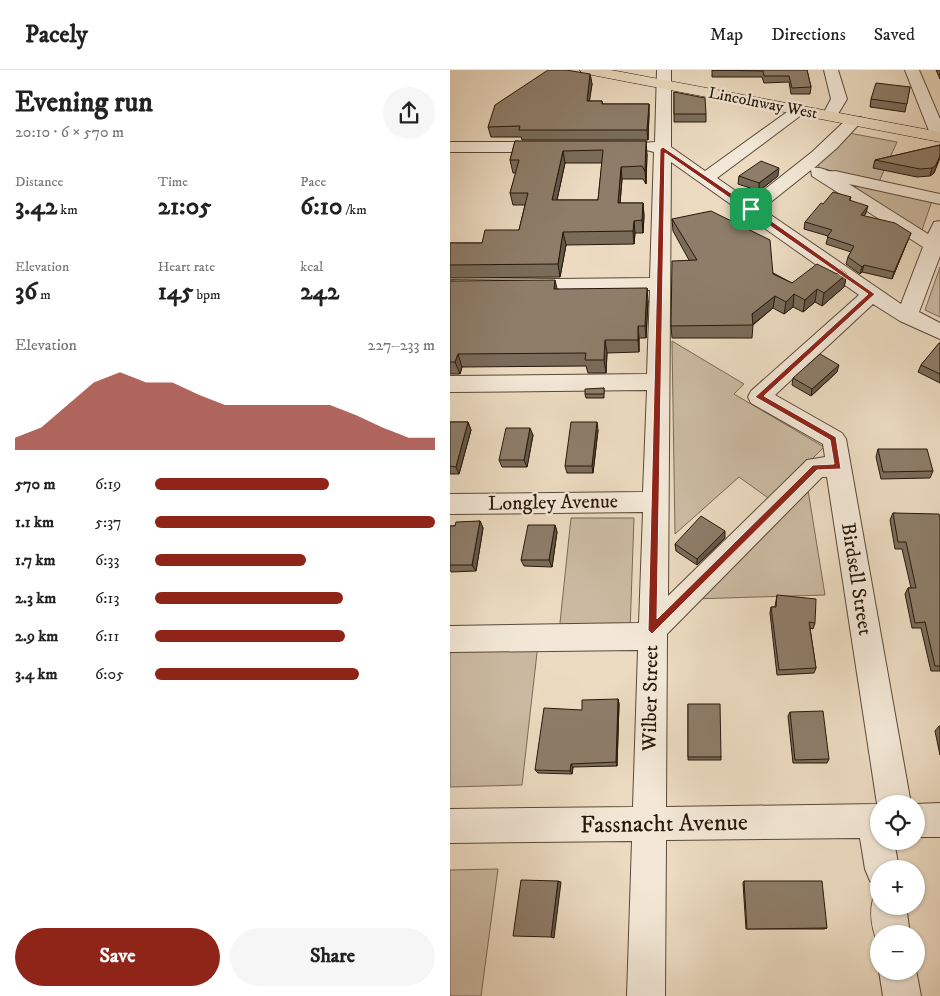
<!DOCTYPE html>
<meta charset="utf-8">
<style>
:root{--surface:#fff;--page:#f6f6f6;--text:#222;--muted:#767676;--line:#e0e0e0;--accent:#8f2418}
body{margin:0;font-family:"IM FELL DW Pica",serif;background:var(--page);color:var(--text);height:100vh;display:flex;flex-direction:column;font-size:19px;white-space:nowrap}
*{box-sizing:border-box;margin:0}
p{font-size:16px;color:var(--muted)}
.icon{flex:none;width:28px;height:28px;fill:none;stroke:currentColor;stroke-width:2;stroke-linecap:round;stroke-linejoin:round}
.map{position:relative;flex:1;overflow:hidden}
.side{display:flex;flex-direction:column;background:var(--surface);width:450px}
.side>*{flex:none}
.controls{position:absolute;left:420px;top:725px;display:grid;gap:10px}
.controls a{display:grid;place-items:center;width:55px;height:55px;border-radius:50%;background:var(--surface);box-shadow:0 1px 4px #0004;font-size:25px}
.pin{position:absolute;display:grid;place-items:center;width:42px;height:42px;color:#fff;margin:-21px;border-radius:10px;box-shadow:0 2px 8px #0006}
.round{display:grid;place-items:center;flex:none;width:52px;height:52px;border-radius:26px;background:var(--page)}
.head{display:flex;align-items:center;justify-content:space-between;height:85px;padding:0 15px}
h1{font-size:28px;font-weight:700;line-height:38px}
.metrics{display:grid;grid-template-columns:repeat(3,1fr);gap:8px;height:85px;padding:5px 15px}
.metrics div{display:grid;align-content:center}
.metrics b{font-size:25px;font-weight:700}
.metrics small{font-size:14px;font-weight:400}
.metrics p{font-size:14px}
.chart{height:140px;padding:10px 15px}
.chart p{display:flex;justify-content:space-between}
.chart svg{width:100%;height:90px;margin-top:5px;fill:var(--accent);opacity:.7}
.button{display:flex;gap:10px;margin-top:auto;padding:10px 15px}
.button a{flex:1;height:58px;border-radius:30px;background:var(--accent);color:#fff;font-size:20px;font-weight:700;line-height:58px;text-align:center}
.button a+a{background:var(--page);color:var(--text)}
ul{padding:0 15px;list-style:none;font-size:16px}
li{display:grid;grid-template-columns:80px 60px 1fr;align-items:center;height:38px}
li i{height:12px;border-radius:6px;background:var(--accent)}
header{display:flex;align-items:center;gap:30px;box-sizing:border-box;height:70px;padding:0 25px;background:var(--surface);border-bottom:1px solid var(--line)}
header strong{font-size:24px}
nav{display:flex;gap:28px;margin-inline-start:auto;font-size:18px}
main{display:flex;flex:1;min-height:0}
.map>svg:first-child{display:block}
.green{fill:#cbbaa2;stroke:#7a6956}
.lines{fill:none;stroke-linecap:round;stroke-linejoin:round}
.minor-casing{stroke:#594938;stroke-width:2}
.major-casing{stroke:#28180a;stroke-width:1}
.minor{fill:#f3e8d7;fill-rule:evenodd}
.major{fill:#ecdbc1;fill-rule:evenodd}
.wall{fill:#7a6c5a;stroke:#28180a;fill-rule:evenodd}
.shaded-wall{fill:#63584a;stroke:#28180a}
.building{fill:#8e7d69;stroke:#28180a;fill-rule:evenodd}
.route{fill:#8f2418;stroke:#fff;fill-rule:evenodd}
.labels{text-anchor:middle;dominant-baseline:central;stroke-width:4.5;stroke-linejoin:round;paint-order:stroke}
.far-street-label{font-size:16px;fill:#28180a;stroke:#f3e8d7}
.street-label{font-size:20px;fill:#28180a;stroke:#f3e8d7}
.near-street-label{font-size:24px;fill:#28180a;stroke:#f3e8d7}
</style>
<header>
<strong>Pacely</strong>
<nav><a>Map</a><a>Directions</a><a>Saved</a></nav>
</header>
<main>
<section class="side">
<div class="head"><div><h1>Evening run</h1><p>20:10 · 6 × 570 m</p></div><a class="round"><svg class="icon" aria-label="share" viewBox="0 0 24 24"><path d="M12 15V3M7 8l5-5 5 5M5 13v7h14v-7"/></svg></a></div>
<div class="metrics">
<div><p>Distance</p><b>3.42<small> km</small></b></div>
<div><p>Time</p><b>21:05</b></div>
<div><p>Pace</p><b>6:10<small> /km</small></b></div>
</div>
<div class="metrics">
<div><p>Elevation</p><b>36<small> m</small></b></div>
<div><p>Heart rate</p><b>145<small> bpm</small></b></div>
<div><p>kcal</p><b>242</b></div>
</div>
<div class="chart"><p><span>Elevation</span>227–233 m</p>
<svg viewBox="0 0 160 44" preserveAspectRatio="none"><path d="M0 44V38L10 33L20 22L30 11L40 6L50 11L60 11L70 17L80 22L90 22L100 22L110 22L120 22L130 27L140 33L150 38L160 38V44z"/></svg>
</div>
<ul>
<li><b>570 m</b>6:19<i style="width:62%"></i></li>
<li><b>1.1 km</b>5:37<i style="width:100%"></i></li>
<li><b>1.7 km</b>6:33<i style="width:54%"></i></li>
<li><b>2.3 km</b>6:13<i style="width:67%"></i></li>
<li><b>2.9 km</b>6:11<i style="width:68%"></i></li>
<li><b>3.4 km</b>6:05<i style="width:73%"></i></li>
</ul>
<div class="button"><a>Save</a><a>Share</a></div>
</section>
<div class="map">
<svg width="490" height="926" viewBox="0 0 490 926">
<rect width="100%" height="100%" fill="#ecdbc1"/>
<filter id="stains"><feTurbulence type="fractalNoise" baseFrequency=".004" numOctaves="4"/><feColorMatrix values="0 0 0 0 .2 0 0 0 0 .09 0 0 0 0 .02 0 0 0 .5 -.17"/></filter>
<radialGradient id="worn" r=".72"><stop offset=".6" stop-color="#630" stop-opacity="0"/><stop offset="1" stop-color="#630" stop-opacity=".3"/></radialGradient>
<!-- green -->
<path class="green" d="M 399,63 L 447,72 L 427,116 L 483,128 L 471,163 L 371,100 L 368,95 L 369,89 Z
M 490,197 L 490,247 L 475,240 Z
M 222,271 L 294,314 L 284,324 L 374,377 L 321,430 L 289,407 L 225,464 Z
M 357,414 L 375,525 L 241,529 Z
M 121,448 L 184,448 L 180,561 L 109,562 Z
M 0,574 L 88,574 L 72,715 L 0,717 Z
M 48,799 L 31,926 L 0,926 L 0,800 Z"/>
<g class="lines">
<defs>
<path id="minor" d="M 207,0 L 221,0 L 221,77 L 255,101 L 344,37 L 354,37 L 357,40 L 354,43 L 267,108 L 300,131 L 362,82 L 399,47 L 411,47 L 413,50 L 387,78 L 364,98 C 372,96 377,103 385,101 L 490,124 L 490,134 L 399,114 L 478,164 L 484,152 L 490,151 L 490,186 L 469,242 L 490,253 L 490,269 L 450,251 L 423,234 L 325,325 L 392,363 L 396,369 L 461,734 L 429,734 L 429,771 L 444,771 L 449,799 L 429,799 L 429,815 L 420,811 L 415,799 L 410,768 L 216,770 L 215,926 L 177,926 L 182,771 L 0,773 L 0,739 L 183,737 L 188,580 L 0,582 L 0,556 L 189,553 L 193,442 L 0,444 L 0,424 L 193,422 L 197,320 L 0,322 L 0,306 L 197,304 L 200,220 L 0,222 L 0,210 L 200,208 L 204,82 L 192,79 L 190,76 L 192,73 L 205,72 ZM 221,92 L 409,225 L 301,321 L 298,327 L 301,333 L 373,374 L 375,387 L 357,390 L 218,526 ZM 361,100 L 362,106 L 473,177 L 451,234 L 312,139 ZM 372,407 L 377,407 L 427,734 L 216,737 L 217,564 Z
M 374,0 L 388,0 L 397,29 L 385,49 L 375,49 L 372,46 L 381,29 Z
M 455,0 L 469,0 L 490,49 L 490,71 L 483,69 L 481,66 Z
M 0,72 L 99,72 L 105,74 L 107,77 L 105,80 L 99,82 L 0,82 Z
M 490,733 L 490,767 L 466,767 L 466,734 L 465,734 Z
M 429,822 L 429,836 L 456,836 L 460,864 L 429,864 L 429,876 C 421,858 418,841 425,823 Z
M 466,900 L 471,926 L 433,926 L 429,901 L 466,901 Z"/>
<path id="major" d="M 130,0 L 161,0 L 490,62 L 490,72 L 137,4 L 132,3 Z"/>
</defs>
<!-- minor casing -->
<use href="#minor" class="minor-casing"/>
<!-- major casing -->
<use href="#major" class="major-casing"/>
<!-- minor -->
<use href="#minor" class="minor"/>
<!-- major -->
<use href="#major" class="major"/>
</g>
<!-- wall -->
<path class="wall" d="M 262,0 L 357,0 L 361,17 L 360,24 L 341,24 L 339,12 L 314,13 L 312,7 L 262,7 Z
M 486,0 L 490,0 L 490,9 Z
M 140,4 L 142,14 L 139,31 L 152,31 L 153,34 L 199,34 L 199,44 L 198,70 L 72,70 L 71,67 L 41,67 L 38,57 Z
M 460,17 L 455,42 L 420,37 L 421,29 Z
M 224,22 L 256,44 L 256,52 L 224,52 Z
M 65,71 L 197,84 L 196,114 L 193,109 L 172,109 L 170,133 L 193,133 L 194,146 L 193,163 L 185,163 L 184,174 L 116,175 L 110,207 L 0,208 L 0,173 L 32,173 L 69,160 L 75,135 L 63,135 L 60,123 L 66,103 L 63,103 L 60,90 ZM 115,93 L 152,93 L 148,130 L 107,130 Z
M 490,75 L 490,88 L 484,103 L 480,106 L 467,107 L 423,98 L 425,90 Z
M 289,106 L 328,106 L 309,121 L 288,114 Z
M 401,127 L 400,130 L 416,143 L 414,146 L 458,170 L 442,209 L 412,202 L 410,204 L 396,194 L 398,187 L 401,182 L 376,174 L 378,166 L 354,159 L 355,152 L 373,134 Z
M 222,149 L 342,213 L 387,204 L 397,204 L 394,217 L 372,236 L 365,232 L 353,242 L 343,237 L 334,244 L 323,238 L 303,255 L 302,268 L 222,268 L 221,256 L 239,190 L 223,161 Z
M 0,211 L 107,219 L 198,231 L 196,268 L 189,268 L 189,282 L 157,283 L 156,303 L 138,303 L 136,296 L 12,297 L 10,304 L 0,304 Z
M 490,273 L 490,313 L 468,302 L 471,295 Z
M 387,302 L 361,326 L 342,315 L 343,308 Z
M 154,318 L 154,328 L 136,328 L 135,324 Z
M 0,352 L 18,352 L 21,360 L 9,404 L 0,404 Z
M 148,360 L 143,403 L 117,403 L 115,396 Z
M 83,365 L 77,397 L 52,397 L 49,390 Z
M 428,379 L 483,401 L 480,408 L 431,409 L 426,387 Z
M 443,443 L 490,448 L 490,601 L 481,601 L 471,558 L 462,558 L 455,524 L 458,518 L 461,518 L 452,479 L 445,479 L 440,450 Z
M 30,451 L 33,458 L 26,501 L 1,502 L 0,500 L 0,456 L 5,456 Z
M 105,455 L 107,462 L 102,497 L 74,496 L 71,490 Z
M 275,468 L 247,495 L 226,481 L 225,474 Z
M 327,525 L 365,553 L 363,559 L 360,558 L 366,598 L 364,603 L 327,605 L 320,543 L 321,537 L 325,537 Z
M 168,629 L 169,634 L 167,696 L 123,697 L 122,704 L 88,703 L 85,700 L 132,640 Z
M 238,634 L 271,687 L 271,690 L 238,690 Z
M 340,642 L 379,689 L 377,693 L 343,693 L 338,646 Z
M 489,656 L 490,656 L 490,685 L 485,661 Z
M 294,811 L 377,858 L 374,859 L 296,859 L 293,813 Z"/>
<!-- shaded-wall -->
<path class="shaded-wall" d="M 140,4 L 142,14 L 138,41 L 137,31 Z
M 199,34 L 199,44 L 198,70 L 197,60 Z
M 196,71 L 197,84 L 196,114 L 195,101 Z
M 113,81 L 115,93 L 104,143 L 102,130 Z
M 490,86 L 484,103 L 480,106 L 482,98 Z
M 171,97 L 172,109 L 169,146 L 168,133 Z
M 329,98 L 328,106 L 309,121 L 309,113 Z
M 193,133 L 194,146 L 193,163 L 192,150 Z
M 418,136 L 416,143 L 410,152 L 411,145 Z
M 184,151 L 185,163 L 184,174 L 183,161 Z
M 113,162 L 116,175 L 110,207 L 108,194 Z
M 461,163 L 458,170 L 442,209 L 444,202 Z
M 414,195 L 412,202 L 410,204 L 412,197 Z
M 397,204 L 394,217 L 372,236 L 374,223 Z
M 105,210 L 108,223 L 104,219 Z
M 197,218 L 198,231 L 196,268 L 195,256 Z
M 367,219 L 365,232 L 353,242 L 355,230 Z
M 344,224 L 343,237 L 334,244 L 336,232 Z
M 325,226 L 323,238 L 302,255 L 302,244 Z
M 188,256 L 189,268 L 189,282 L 188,270 Z
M 155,270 L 157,283 L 156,303 L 154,290 Z
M 8,284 L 12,297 L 10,304 L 5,292 Z
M 389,295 L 387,302 L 361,326 L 362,319 Z
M 18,352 L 21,360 L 9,404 L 6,397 Z
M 147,352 L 148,360 L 143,403 L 142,396 Z
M 80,358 L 83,365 L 77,397 L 74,390 Z
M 30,451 L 33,458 L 26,501 L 22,495 Z
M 105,455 L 107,462 L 102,497 L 99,490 Z
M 275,461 L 275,468 L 247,495 L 247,489 Z
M 168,629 L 169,634 L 167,696 L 166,692 Z
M 121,694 L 123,697 L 122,704 L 120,701 Z
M 108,811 L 111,812 L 104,868 L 101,867 Z"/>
<!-- building -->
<path class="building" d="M 98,0 L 116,0 L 140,4 L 137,31 L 152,31 L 152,34 L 199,34 L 197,60 L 69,60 L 70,56 L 38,57 L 45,35 Z
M 262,0 L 357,0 L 361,17 L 342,18 L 339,6 L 314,6 L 313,1 Z
M 426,13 L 460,17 L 457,34 L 421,29 Z
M 224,22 L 255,28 L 256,44 L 224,44 Z
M 65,71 L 196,71 L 195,101 L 192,96 L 171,97 L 168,133 L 193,133 L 192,150 L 184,151 L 183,161 L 113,162 L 108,194 L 0,195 L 0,173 L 32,173 L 35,160 L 69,160 L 78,123 L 60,123 L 69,90 L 60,90 ZM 153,80 L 148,130 L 102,130 L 113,81 Z
M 490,75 L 490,86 L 486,95 L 482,98 L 470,99 L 425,90 Z
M 311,91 L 329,98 L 309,113 L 289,106 Z
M 383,122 L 401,127 L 399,130 L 418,136 L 411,145 L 445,153 L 461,163 L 444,202 L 414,195 L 412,197 L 398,187 L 404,176 L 377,167 L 382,160 L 355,152 L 371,133 L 373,134 Z
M 261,141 L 320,170 L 323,204 L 342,213 L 367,194 L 387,204 L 390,199 L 397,204 L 374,223 L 367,219 L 355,230 L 344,224 L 336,232 L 325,226 L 302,244 L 303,255 L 221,256 L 222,191 L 247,190 L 222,149 Z
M 105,210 L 104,219 L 197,218 L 195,256 L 188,256 L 188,270 L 155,270 L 154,290 L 135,290 L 136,283 L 8,284 L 5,292 L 0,292 L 0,211 Z
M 489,273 L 490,273 L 490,304 L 471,295 Z
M 370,284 L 389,295 L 362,319 L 343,308 Z
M 154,318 L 154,324 L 135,324 L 135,319 Z
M 0,352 L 18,352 L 6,397 L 0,396 Z
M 121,352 L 147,352 L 142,396 L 115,396 Z
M 56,358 L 80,358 L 74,390 L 49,390 Z
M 428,379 L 477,379 L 483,401 L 433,402 Z
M 443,443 L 489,444 L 490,448 L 490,596 L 485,596 L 475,552 L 465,553 L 458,518 L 466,518 L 456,472 L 448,472 Z
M 251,446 L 275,461 L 247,489 L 225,474 Z
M 30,451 L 22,495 L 0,495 L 0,456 L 5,456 L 6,452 Z
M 78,455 L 105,455 L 99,490 L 71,490 Z
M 327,525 L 366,529 L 365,553 L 359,552 L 366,598 L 329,600 L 321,537 L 326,537 Z
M 168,629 L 166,692 L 121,694 L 120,701 L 85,700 L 94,638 L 132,640 L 132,630 Z
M 238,634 L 270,634 L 271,687 L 238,687 Z
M 373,641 L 379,689 L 345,690 L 340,642 Z
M 71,810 L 108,811 L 101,867 L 63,866 Z
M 294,811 L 372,811 L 377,858 L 297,859 Z"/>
<!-- route -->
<path class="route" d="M 213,77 L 303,138 L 425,224 L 314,326 L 386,367 L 391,399 L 367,400 L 202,564 L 198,560 L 210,79 ZM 215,83 L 418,224 L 305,327 L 380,370 L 384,394 L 363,395 L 207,549 Z"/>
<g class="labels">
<!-- far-street labels -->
<g class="far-street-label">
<text transform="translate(313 33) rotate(11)">Lincolnway West</text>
</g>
<!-- street labels -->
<g class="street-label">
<text transform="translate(103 433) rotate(-1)">Longley Avenue</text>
<text transform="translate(406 509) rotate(81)">Birdsell Street</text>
<text transform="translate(201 628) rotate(-89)">Wilber Street</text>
</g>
<!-- near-street labels -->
<g class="near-street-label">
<text transform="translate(214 754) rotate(-1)">Fassnacht Avenue</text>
</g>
</g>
<rect width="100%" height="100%" filter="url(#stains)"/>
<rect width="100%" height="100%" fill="url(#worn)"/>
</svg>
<div class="controls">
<a><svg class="icon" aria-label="locate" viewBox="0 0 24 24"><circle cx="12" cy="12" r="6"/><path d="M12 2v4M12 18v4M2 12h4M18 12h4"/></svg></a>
<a>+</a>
<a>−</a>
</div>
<div class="pin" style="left:301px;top:139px;background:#1e9e55"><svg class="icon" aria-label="arrive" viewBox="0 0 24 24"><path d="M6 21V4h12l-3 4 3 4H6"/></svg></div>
</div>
</main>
